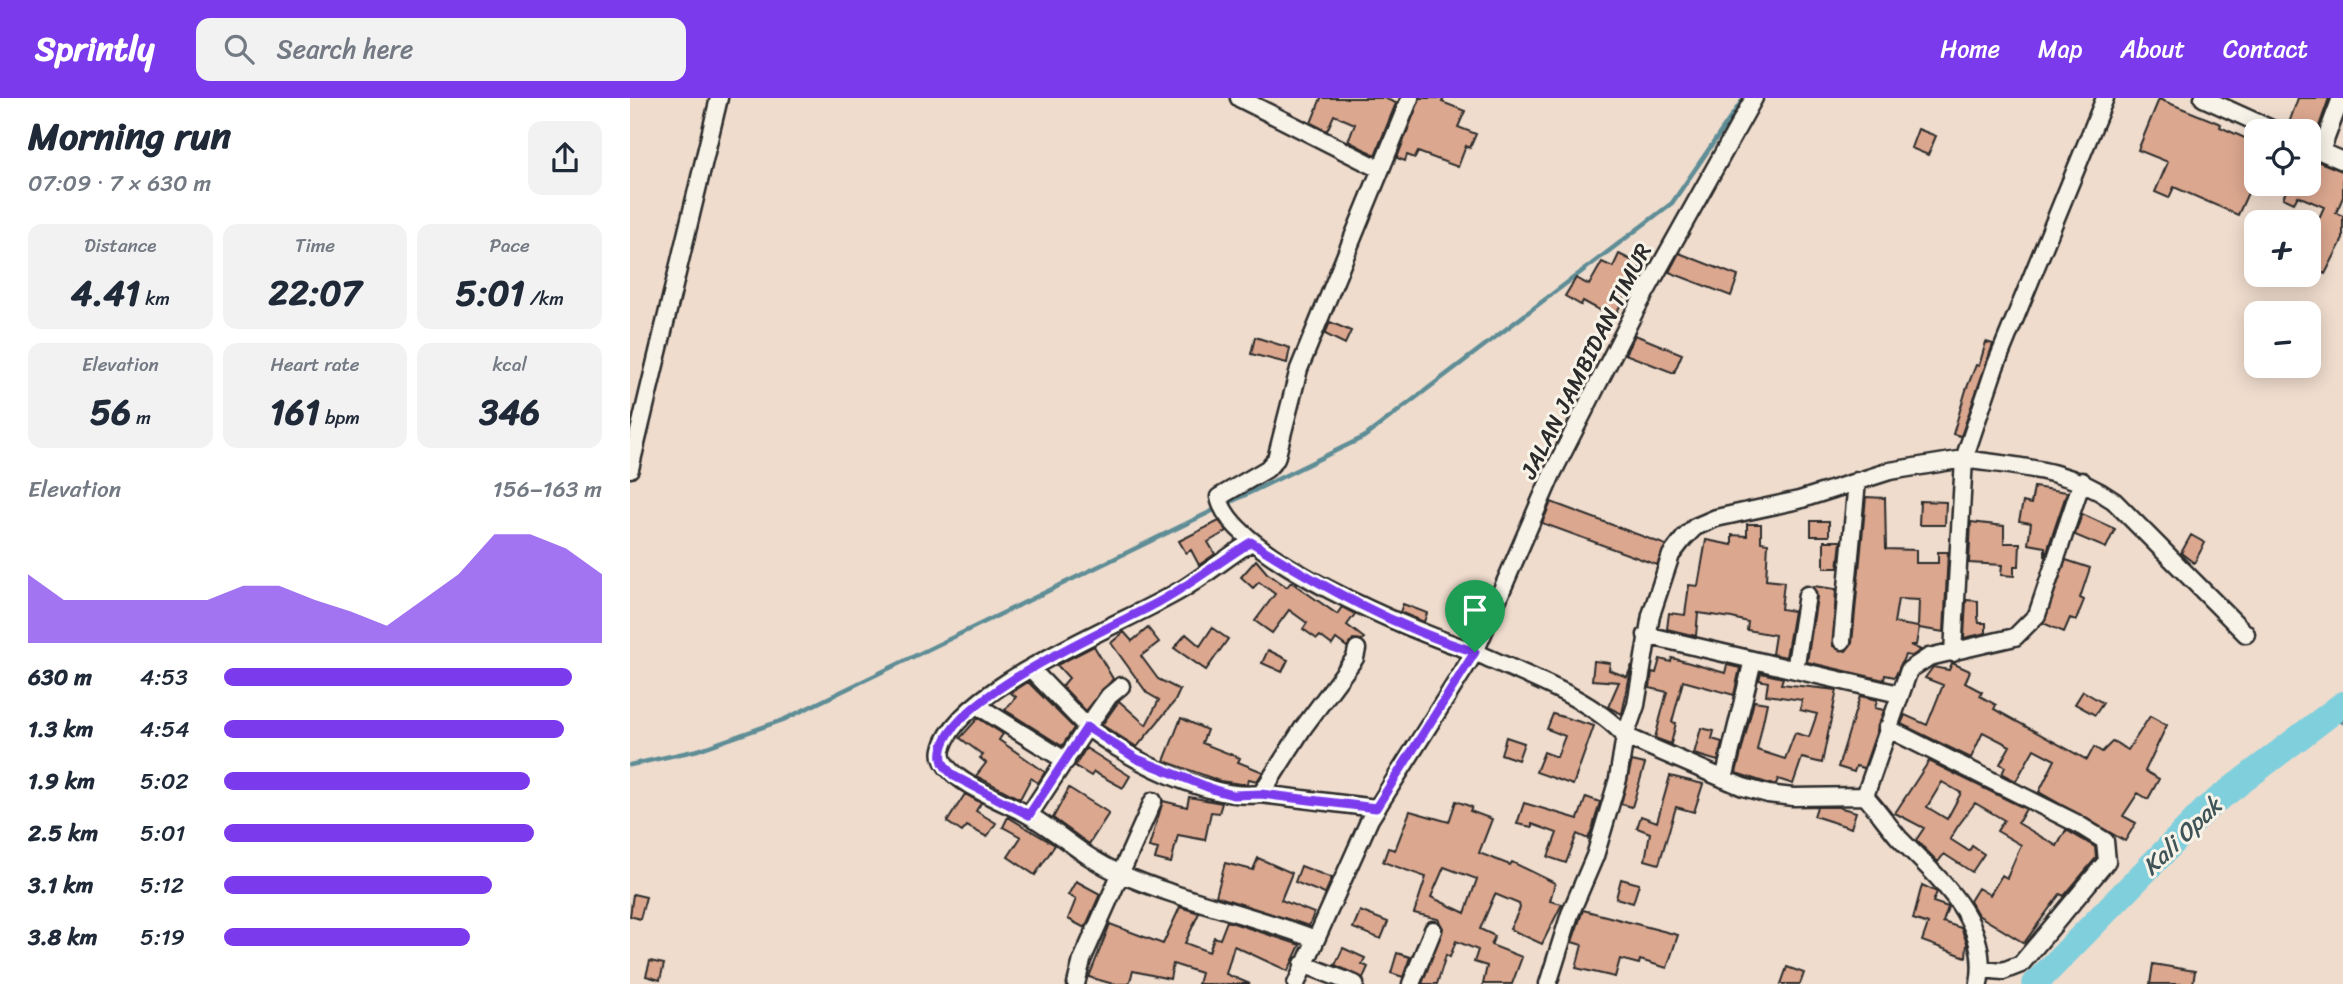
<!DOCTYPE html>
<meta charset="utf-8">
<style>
:root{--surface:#fff;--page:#f2f2f3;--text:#1f2937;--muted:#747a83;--accent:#7c3aed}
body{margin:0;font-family:Sriracha,sans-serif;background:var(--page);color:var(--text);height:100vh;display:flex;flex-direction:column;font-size:26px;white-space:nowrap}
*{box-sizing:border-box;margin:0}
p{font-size:23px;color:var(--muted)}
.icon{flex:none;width:38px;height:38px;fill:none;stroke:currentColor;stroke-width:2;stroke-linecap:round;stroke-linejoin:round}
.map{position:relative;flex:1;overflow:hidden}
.sheet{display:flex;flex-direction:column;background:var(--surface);width:630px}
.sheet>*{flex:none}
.fabs{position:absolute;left:1614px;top:21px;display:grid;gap:14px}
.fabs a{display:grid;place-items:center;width:77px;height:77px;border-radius:14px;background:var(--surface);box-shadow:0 4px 18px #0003;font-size:35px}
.pin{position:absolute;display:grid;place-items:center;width:60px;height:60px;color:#fff;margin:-72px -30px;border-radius:50% 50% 50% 0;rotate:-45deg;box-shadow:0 0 7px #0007}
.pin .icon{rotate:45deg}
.round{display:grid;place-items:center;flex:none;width:74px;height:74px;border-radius:14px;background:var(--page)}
.overview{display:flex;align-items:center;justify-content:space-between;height:119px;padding:0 28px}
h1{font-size:38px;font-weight:800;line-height:52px}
.figures{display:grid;grid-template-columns:repeat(3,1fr);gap:10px;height:119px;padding:7px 28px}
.figures div{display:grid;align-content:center;border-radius:14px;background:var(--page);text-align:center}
.figures b{font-size:35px;font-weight:800}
.figures small{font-size:19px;font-weight:400}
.figures p{font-size:19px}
.chart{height:196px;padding:14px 28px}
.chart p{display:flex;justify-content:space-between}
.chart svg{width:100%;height:126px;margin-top:7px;fill:var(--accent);opacity:.7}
ul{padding:0 28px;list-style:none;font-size:23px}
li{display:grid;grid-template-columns:112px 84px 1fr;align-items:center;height:52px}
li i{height:18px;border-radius:9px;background:var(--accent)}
header{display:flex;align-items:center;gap:42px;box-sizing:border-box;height:98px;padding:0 35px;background:var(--accent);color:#fff}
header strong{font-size:33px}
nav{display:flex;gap:38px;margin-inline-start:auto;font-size:24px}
.search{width:490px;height:63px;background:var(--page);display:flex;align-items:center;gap:18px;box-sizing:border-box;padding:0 24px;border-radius:14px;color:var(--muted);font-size:26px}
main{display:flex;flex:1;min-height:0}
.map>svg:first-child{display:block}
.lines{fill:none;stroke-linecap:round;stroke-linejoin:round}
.stream{stroke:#5e8d96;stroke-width:4.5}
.river{stroke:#80cfdd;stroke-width:26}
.building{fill:#dba78f;stroke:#2b2b2b;stroke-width:2;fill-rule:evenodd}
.street-casing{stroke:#2b2b2b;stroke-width:21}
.street{stroke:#f7f3e8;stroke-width:16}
.route-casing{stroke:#fff;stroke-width:14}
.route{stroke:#7c3aed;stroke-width:9}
.labels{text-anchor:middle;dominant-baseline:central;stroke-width:6;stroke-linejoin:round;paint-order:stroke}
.street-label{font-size:23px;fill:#2b2b2b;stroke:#f7f3e8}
.water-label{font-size:24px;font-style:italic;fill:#405458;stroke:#f7f3e8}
</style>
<header>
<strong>Sprintly</strong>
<div class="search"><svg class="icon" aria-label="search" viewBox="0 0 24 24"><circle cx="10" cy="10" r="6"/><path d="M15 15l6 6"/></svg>Search here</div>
<nav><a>Home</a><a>Map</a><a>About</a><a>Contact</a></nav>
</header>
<main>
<section class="sheet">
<div class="overview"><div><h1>Morning run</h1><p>07:09 · 7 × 630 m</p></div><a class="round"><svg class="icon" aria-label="share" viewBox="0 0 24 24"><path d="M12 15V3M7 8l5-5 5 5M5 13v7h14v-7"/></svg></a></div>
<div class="figures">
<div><p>Distance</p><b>4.41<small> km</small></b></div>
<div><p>Time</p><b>22:07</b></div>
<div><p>Pace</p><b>5:01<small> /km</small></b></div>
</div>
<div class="figures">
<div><p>Elevation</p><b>56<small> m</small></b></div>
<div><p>Heart rate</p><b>161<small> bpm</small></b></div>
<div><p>kcal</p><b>346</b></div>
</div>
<div class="chart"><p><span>Elevation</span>156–163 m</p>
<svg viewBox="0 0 160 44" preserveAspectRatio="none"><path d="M0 44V20L10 29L20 29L30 29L40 29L50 29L60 24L70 24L80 29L90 33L100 38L110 29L120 20L130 6L140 6L150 11L160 20V44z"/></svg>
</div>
<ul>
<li><b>630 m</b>4:53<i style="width:92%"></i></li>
<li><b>1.3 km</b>4:54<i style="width:90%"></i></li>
<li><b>1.9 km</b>5:02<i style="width:81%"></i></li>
<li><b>2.5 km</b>5:01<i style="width:82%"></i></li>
<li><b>3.1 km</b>5:12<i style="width:71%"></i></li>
<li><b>3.8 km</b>5:19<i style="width:65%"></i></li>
</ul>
</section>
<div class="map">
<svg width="1713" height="886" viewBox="0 0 1713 886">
<rect width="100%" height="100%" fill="#efdccd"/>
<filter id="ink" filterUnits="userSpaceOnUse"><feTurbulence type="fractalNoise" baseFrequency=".0143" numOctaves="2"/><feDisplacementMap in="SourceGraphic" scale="14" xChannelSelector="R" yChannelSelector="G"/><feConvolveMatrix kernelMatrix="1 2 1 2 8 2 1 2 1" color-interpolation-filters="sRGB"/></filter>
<g filter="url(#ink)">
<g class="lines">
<!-- stream -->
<path class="stream" d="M 1701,617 L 1713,624
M 0,667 L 68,652 L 153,622 L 734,339 L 1042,105 L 1114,0"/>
<!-- river -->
<path class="river" d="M 1405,886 L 1578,709 L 1713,606"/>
</g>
<!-- building -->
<path class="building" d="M 691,0 L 754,0 L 766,5 L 745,57 L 718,43 L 725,26 L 704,17 L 697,33 L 681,25 Z
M 790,0 L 814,0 L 812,4 L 835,13 L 828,29 L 846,36 L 840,50 L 836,48 L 828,69 L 788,54 L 785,60 L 777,57 L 775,63 L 767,60 Z
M 1668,0 L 1699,0 L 1687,34 L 1659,25 Z
M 1529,1 L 1591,26 L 1590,29 L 1626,45 L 1626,77 L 1608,117 L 1544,89 L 1539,100 L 1525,94 L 1538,64 L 1508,52 Z
M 1288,31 L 1306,38 L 1298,57 L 1281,50 Z
M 1684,62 L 1713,73 L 1713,99 L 1706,115 L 1713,118 L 1713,141 L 1695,176 L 1678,168 L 1678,145 L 1694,109 L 1668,98 L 1664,105 L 1653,100 L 1656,93 L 1640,86 L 1678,86 L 1678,75 Z
M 1049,155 L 1108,178 L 1101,198 L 1039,174 Z
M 989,156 L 1011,167 L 984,220 L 953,203 L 951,207 L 935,198 L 946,180 L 959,187 L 972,164 L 983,169 Z
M 700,224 L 721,233 L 715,246 L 695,236 Z
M 1005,237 L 1052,256 L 1044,275 L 995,256 Z
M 625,239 L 660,250 L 657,265 L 621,256 Z
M 1356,244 L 1363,246 L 1331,338 L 1323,336 L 1336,292 L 1346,267 L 1349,268 Z
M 1404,389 L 1437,394 L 1415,459 L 1415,449 L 1398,446 L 1401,425 L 1389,423 L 1393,404 L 1401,406 Z
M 1236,399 L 1255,400 L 1256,451 L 1286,452 L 1286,465 L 1308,465 L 1308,454 L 1318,454 L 1314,534 L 1289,530 L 1286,547 L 1280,547 L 1291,552 L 1282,558 L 1275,557 L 1265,579 L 1255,577 L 1254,582 L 1177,564 L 1187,499 L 1183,488 L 1206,491 L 1203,548 L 1216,553 L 1222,545 ZM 1268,501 L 1289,502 L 1288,529 L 1264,525 Z
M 1290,403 L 1316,404 L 1315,427 L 1289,427 Z
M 921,404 L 1036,447 L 1027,467 L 912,425 Z
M 1452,416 L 1485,431 L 1476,450 L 1445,437 Z
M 589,423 L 597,433 L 578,444 L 585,456 L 569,467 L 561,452 L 556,455 L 549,443 Z
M 1181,423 L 1199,423 L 1199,438 L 1181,438 Z
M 1341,424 L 1374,428 L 1374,445 L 1390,445 L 1389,468 L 1384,468 L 1384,478 L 1371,477 L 1372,467 L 1339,465 Z
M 1117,426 L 1131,426 L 1131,444 L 1138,445 L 1136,482 L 1154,484 L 1151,511 L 1164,513 L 1156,559 L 1142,556 L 1145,537 L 1117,532 L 1118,524 L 1102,520 L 1068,515 L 1066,538 L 1037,531 L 1039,515 L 1055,517 L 1059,487 L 1068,488 L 1076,442 L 1102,447 L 1102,437 L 1117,438 Z
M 1561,437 L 1575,445 L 1564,465 L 1551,455 Z
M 1194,443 L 1211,443 L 1208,470 L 1194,470 Z
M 626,462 L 637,475 L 657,489 L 661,484 L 707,516 L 712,509 L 725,516 L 717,527 L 734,540 L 732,542 L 723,541 L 717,549 L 706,541 L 702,547 L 690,538 L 687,541 L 673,531 L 677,525 L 659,512 L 642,535 L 625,523 L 645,496 L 629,484 L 623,490 L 611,479 Z
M 1436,462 L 1460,470 L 1450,500 L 1454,502 L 1446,522 L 1440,520 L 1434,534 L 1413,525 Z
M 1336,502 L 1348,503 L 1348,519 L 1349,525 L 1356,525 L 1356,535 L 1334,540 Z
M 773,506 L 797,515 L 794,524 L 770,514 Z
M 518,530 L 529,544 L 511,558 L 528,581 L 550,592 L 545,603 L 507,649 L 472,627 L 489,603 L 516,627 L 529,602 L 517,595 L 481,545 L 494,534 L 502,543 Z
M 582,530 L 598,541 L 576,572 L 544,550 L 556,536 L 570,548 Z
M 464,548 L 483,581 L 456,613 L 432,588 L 439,580 L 427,567 Z
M 638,552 L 658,562 L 652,574 L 632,565 Z
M 1042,560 L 1095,575 L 1097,567 L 1110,570 L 1104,597 L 1053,583 L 1042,624 L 1046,625 L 1041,646 L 1025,640 L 1037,594 L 1020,590 L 1022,574 L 1026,575 L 1030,561 L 1041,564 Z
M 964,563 L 980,565 L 979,572 L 997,579 L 1002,567 L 992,616 L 978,609 L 989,584 L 962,582 Z
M 1322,565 L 1340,573 L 1335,585 L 1352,594 L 1350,598 L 1366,607 L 1364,611 L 1457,662 L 1464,649 L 1472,654 L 1483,643 L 1498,652 L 1520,618 L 1537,627 L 1515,673 L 1529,681 L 1518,701 L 1508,695 L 1493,718 L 1506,725 L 1495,743 L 1409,694 L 1425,662 L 1404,651 L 1386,683 L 1372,676 L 1375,669 L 1370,666 L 1380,648 L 1353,634 L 1341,660 L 1271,626 L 1275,617 L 1297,627 L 1313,587 L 1295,580 L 1303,569 L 1319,572 Z
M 1131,575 L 1153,580 L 1151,586 L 1207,592 L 1192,665 L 1172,660 L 1163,686 L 1148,681 L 1146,686 L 1140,686 L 1106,675 L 1124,603 L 1137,605 L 1127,652 L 1155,661 L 1165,635 L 1179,639 L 1187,616 L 1170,612 L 1172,602 L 1136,597 L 1138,584 L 1129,582 Z
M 398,584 L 444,630 L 432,648 L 375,612 L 386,599 L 381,595 Z
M 1453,593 L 1473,605 L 1465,617 L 1445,606 Z
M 1230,598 L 1247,602 L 1245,610 L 1254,612 L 1234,670 L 1226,668 L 1224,674 L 1208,669 Z
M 923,616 L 964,628 L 943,687 L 906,674 L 914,654 L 927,659 L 935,638 L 917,631 Z
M 348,620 L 373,636 L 369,642 L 415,674 L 408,685 L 401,680 L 390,701 L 346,678 L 356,665 L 350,660 L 353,657 L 330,640 Z
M 551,620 L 577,632 L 572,645 L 610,660 L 608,664 L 633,674 L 627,683 L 619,681 L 617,686 L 611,686 L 590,683 L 534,663 Z
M 1071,630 L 1084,633 L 1082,641 L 1092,644 L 1088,663 L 1064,656 Z
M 876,639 L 894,645 L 888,662 L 871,656 Z
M 456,650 L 500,678 L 493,690 L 464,674 L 461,678 L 445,668 Z
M 1002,663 L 1015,666 L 1002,709 L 991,706 Z
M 1299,663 L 1396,711 L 1388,725 L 1427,748 L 1436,732 L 1465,749 L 1466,760 L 1434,798 L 1430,796 L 1394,845 L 1348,817 L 1340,803 L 1348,790 L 1360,797 L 1372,777 L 1377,780 L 1391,747 L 1367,733 L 1374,722 L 1345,705 L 1328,728 L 1320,741 L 1339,753 L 1342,748 L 1354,756 L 1342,774 L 1314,756 L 1308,764 L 1286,742 L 1294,730 L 1265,715 ZM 1312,684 L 1331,695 L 1317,721 L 1297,709 Z
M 1040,678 L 1073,686 L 1064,714 L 1046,709 L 1029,766 L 1015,762 L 1020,735 L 1007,730 L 1011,718 L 1027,724 Z
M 439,690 L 479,715 L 459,746 L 423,720 Z
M 335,696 L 351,705 L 346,713 L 366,725 L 357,739 L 337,728 L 332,734 L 317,724 Z
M 559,699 L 592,705 L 589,715 L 581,714 L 575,742 L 548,737 L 541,765 L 525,761 L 528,751 L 519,749 L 533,703 L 557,709 Z
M 956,699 L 970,704 L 963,728 L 958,741 L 947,736 L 936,765 L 918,759 L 927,735 L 902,726 L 902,729 L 887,726 L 894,705 L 948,721 Z
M 826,703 L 842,709 L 840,713 L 862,721 L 849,755 L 880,767 L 882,764 L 925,785 L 920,803 L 932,806 L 912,846 L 880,831 L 890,810 L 889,806 L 865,796 L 850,831 L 865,838 L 861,847 L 892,859 L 882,886 L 853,886 L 857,868 L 844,864 L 848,852 L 826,843 L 820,859 L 816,857 L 807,886 L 792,886 L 813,830 L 808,821 L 784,815 L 796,779 L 753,764 L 758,750 L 765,752 L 780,713 L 819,724 ZM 814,769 L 847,781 L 835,815 L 801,799 Z
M 1187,709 L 1208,709 L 1226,714 L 1221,730 L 1184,718 Z
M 378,719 L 425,747 L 405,777 L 378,759 L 391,739 L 373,729 Z
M 628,760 L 662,775 L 651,802 L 684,815 L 679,828 L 586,798 L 595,765 L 623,772 Z
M 671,768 L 702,780 L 695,796 L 665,784 Z
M 991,781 L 1009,786 L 1003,805 L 986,800 Z
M 446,783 L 470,796 L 455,830 L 438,821 L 446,801 L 438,797 Z
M 1292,787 L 1307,794 L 1303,804 L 1318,809 L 1313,824 L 1331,830 L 1337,845 L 1336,859 L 1292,843 L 1298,826 L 1283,821 Z
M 3,796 L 16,799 L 10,821 L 0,818 Z
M 550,809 L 569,815 L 555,845 L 579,854 L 584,839 L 590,841 L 597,823 L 670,847 L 658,873 L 604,848 L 596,876 L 620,886 L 568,886 L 571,875 L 543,866 L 540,881 L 503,873 L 499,886 L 483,886 L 459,879 L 480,826 L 533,846 Z
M 953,812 L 1048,837 L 1037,870 L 1010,862 L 1009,866 L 990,861 L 985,879 L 946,870 L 952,847 L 942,844 Z
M 730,813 L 758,824 L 751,841 L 723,830 Z
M 713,850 L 735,860 L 732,866 L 738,869 L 733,880 L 705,867 Z
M 767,855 L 780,859 L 773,879 L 761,875 Z
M 20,863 L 34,866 L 30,882 L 16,878 Z
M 1523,866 L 1565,873 L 1563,886 L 1520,886 Z
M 1157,869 L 1174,875 L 1170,886 L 1151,886 Z"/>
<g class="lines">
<defs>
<path id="street" d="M 609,0 L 750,71
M 1124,0 L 1004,215 L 922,376 L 845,554 C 891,576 961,599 995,638 L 1113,689 L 1138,696 L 1163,699 L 1235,698 C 1247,711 1257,726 1269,740 C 1309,781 1361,823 1349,886
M 1573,0 L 1646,33
M 1678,48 L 1713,63
M 1691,53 L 1711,0
M 0,371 L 89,0
M 621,444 C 599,458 578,475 556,489 C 501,524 329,587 312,651 C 305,679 375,704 395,715 C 428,733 454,760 489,775 C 552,803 620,816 685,841
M 1016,537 L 1269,596
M 1212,543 L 1227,383
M 1323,555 L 1334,361 C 1389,369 1437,370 1484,403 L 1616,536
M 400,570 L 457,629 L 479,598 L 491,588
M 1165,572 L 1177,497
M 348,608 L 436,663
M 1257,630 L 1446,725 L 1475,743 L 1477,763 L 1391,866 L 1373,873 L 1352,871
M 1094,681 L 1123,562
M 631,696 L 746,710
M 1235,698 L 1279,572 L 1299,559 L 1385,539 L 1407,517 L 1452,383
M 399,717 L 457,629 C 499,661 578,703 631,696 L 673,630 L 725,560 L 727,551
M 673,866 L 725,886
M 446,886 L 452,862 L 523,703
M 666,886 L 740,721 L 845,554 C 789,536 599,458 589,399 L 637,371 L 646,361 L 669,271 L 780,0
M 781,886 L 803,832
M 918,886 L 940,816 L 965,758 L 988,681 L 995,638 L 1006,607 L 1021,517 L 1041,457 L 1054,440 L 1065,429 L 1086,420 L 1169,402 L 1260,373 L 1334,361 L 1365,269 L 1475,0"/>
</defs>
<!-- street casing -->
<use href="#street" class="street-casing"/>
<!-- street -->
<use href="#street" class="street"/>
</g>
</g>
<g class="lines" filter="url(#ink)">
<defs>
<path id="route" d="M 621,444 C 691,488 765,529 845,554 L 746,710 L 631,696 L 603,697 L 585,692 L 507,661 L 457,629 L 399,717 L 324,678 C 319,673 313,668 312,661 C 302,606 487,527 527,505 C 560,487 589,464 621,444 Z"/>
</defs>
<!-- route casing -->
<use href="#route" class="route-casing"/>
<!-- route -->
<use href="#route" class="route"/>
</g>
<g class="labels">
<!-- street labels -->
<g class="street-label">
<text transform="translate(956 263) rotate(-63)">JALAN JAMBIDAN TIMUR</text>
</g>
<!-- water labels -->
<g class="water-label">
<text transform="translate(1552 738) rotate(-44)">Kali Opak</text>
</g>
</g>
</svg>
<div class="fabs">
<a><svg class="icon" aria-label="locate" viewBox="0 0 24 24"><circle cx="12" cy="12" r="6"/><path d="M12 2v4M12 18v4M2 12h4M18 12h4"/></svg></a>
<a>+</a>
<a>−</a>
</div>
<div class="pin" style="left:845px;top:554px;background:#1e9e55"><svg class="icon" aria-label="arrive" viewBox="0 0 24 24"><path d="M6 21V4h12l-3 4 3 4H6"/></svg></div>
</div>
</main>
